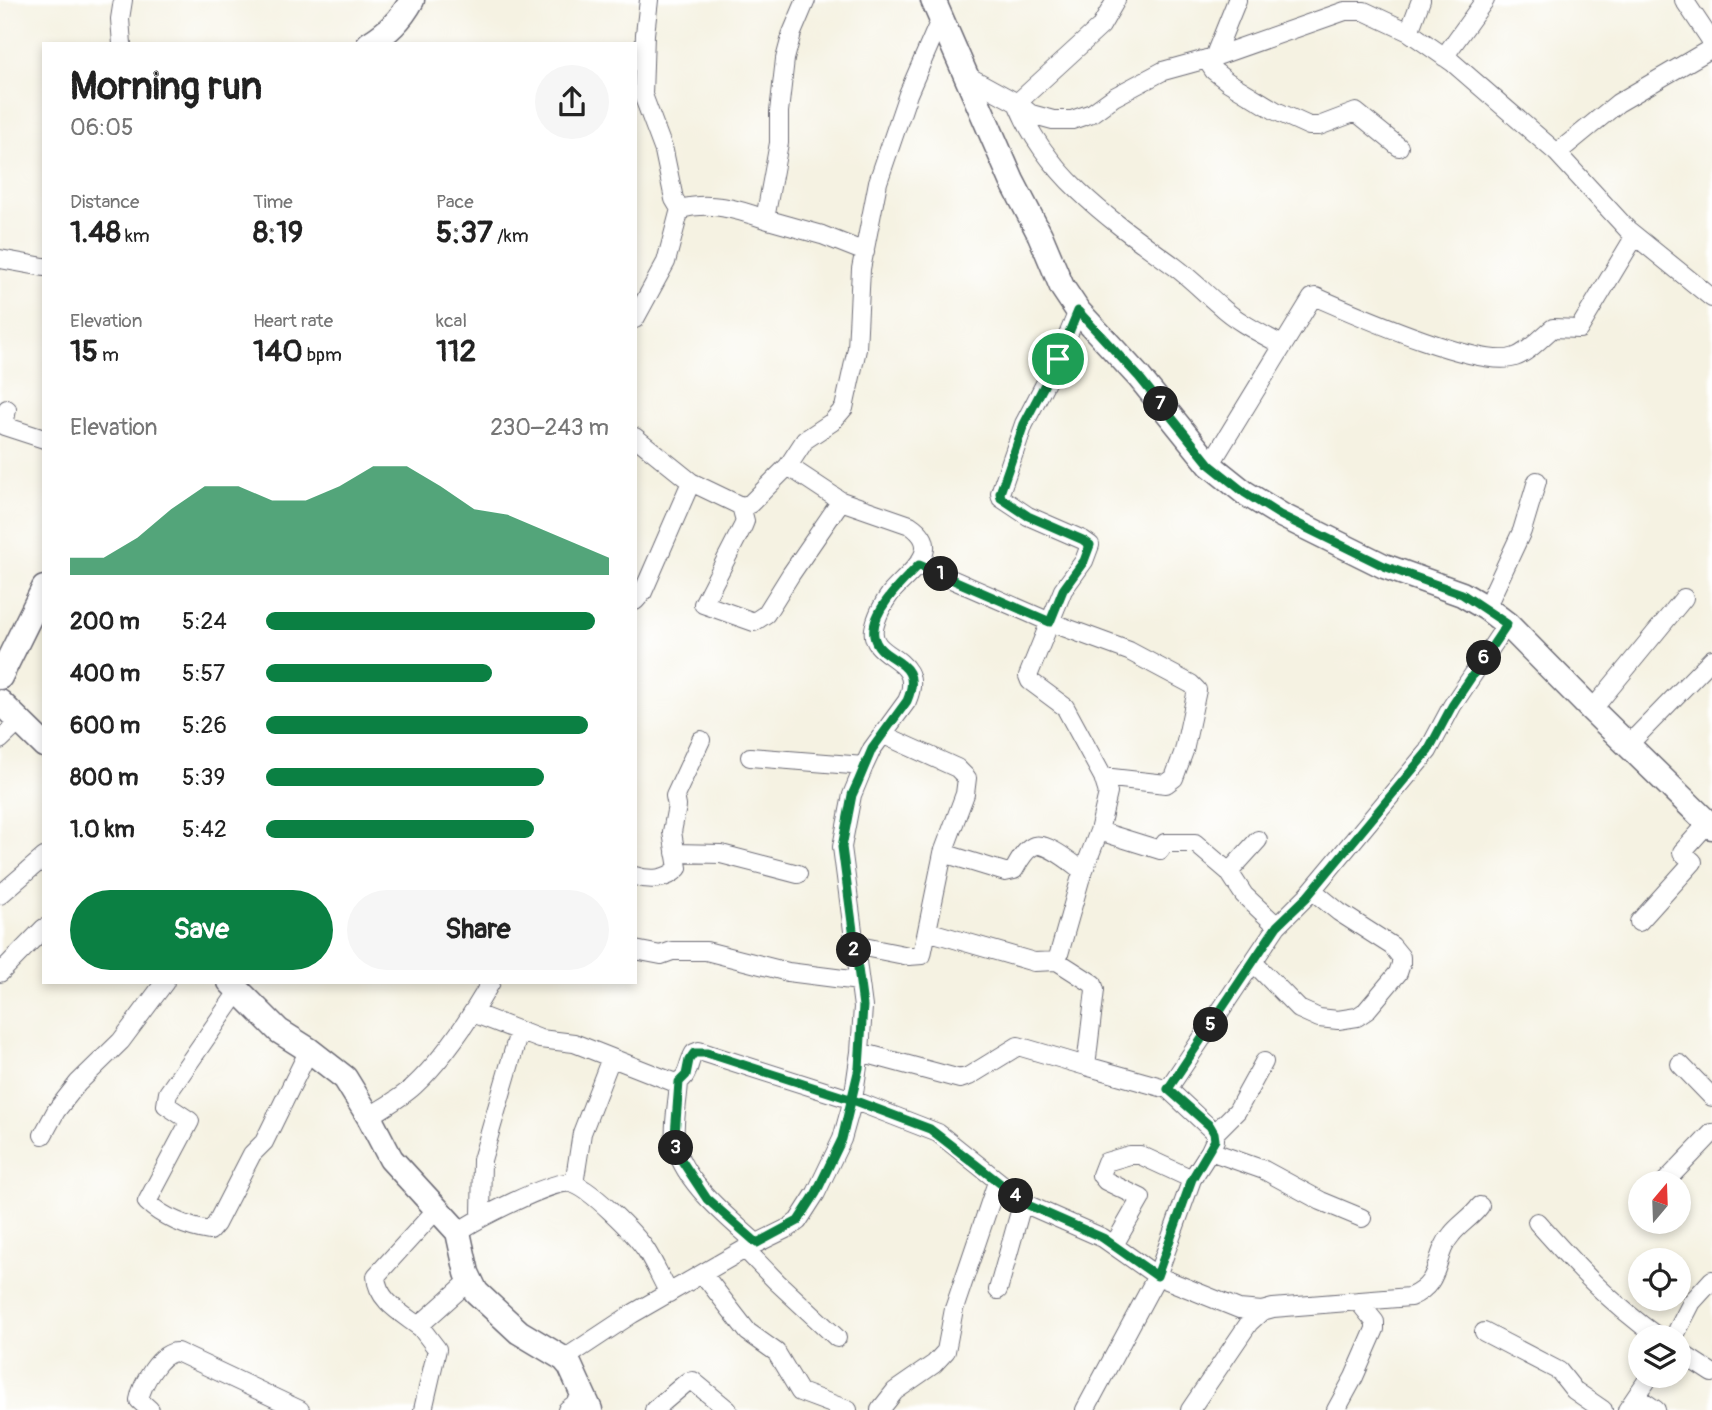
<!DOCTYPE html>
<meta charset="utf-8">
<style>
:root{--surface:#fff;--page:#f6f6f6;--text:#222;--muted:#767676;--accent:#0b8043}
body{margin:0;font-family:Pangolin,sans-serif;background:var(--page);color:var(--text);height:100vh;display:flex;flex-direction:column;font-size:26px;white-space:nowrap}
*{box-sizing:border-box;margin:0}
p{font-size:23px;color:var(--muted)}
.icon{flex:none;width:38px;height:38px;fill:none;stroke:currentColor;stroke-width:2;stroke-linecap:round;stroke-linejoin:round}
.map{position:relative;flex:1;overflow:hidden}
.details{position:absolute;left:42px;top:42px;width:595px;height:942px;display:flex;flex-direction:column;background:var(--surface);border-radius:0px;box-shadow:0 4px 10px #0003}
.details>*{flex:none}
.needle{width:46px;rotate:19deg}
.controls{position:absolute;left:1628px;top:1171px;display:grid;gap:14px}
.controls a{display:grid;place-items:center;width:63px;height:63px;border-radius:50%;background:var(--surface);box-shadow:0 4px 10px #0003;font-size:35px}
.pin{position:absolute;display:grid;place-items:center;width:60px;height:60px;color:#fff;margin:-30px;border:4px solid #fff;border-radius:50%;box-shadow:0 2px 7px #0007}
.km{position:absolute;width:35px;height:35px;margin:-18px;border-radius:50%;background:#222;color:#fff;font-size:19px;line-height:35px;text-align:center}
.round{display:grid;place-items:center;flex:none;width:74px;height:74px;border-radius:37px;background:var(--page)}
.headline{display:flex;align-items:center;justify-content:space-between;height:119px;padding:0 28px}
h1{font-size:38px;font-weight:800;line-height:52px}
.stats{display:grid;grid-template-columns:repeat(3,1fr);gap:10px;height:119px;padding:7px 28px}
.stats div{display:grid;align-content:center}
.stats b{font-size:30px;font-weight:800}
.stats small{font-size:19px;font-weight:400}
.stats p{font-size:19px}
.chart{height:196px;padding:14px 28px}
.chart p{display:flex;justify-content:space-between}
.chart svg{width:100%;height:126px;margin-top:7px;fill:var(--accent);opacity:.7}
.primary-button{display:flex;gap:14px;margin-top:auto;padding:14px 28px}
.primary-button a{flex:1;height:80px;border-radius:42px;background:var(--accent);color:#fff;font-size:28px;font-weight:800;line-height:80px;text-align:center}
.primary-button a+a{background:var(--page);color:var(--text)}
ul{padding:0 28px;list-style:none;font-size:23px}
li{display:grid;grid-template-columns:112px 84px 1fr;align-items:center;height:52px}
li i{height:18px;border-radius:9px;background:var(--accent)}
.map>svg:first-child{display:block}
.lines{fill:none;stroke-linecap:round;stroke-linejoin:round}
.street-casing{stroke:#6c6b75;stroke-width:20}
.secondary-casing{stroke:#6c6b75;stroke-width:27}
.street{stroke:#fff;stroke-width:18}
.secondary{stroke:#fff;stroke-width:24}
.route-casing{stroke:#fff;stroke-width:14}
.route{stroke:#0b8043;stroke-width:9}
</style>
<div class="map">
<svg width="1712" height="1410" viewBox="0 0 1712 1410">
<rect width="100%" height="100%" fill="#fff"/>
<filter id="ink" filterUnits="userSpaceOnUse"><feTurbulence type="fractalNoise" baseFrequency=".0143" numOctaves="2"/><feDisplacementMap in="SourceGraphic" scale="14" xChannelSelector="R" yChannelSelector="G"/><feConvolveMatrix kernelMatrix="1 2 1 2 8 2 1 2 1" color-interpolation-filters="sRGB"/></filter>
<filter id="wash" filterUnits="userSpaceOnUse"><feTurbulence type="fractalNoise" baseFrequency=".00686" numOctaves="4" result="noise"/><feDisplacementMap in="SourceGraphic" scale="28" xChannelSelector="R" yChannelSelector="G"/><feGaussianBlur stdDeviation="1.57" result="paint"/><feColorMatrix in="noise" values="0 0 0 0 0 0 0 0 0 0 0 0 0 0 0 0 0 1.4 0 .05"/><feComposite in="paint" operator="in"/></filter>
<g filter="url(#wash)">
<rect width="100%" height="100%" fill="#f5f2e2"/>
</g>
<g filter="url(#ink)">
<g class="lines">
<defs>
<path id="street" d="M 1116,0 L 1101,26 L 1017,103 C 1047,177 1112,221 1174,266 C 1190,278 1204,292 1219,305 C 1237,322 1260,333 1282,345
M 1684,0 L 1712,42
M 1409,32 L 1421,0
M 122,44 L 120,19 L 123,0
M 1214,57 L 1237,0
M 1444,57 L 1485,0
M 1206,59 L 1214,71 L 1228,82 L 1276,111 L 1309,126 L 1319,126 L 1356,112 L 1399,147
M 964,74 L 1017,103 L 1031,114 L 1053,120 L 1072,120 L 1092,113 L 1114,97 L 1163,71 L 1214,57 L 1345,11 L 1364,11 L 1409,32 L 1452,62 L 1557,153 L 1628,230 L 1712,298
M 1557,153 L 1618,103 L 1712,48
M 680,209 C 709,201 737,209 765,219 L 779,143 L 779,112 L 785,59 L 792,33 L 806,0
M 765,219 L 822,235 L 865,252
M 0,259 L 44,267
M 1078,311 L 1058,359 L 1024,424 L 1000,493 L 1001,498 L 1028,516 L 1083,540 L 1090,545 L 1084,561 L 1063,590 L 1028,676 L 1030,681 L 1065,707 L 1103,777 L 1108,793 L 1099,831 L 1080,880 L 1057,961 L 1093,984 L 1095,990 L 1086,1066 L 1168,1089 L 1215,1133 L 1215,1140 L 1210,1151 L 1192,1179 L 1157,1276 L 1085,1410
M 635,319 L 666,262 L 680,209 L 674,199 L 664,151 L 643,95 L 645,34 L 649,0
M 7,409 L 4,426 L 44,439
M 635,437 L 691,482 L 741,506 L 750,504 L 788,466
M 1210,465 L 1312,298 L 1316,297 C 1353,313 1480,370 1515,357 C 1529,352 1542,337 1553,328 L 1579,329 L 1635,236
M 741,506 L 745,521 L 743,526 L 703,604 L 754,622 L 766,614 L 791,574 L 841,501
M 919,565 L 1050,622 L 1129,651 L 1191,684 L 1197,690 L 1184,751 L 1174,778 L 1166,784 L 1103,777
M 635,601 L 643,592 L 691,482
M 1486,608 L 1522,531 L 1537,481
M 1592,710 L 1684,598
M 0,740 L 19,722
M 1628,745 L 1712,659
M 750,757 L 864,766
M 1099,831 L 1160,850 L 1165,843 L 1195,843 L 1229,872 L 1244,895 L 1277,926
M 675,853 L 721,854 L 798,874
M 943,853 L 1005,872 L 1014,870 C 1018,863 1024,851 1032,847 C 1044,839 1073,864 1083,871
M 1229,872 L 1258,840
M 635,876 C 650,881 667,880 678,868 L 672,832 L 677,806 L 675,796 L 701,740
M 0,895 L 44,857
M 1639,922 L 1693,862 L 1682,852 L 1708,823
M 927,931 L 1034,962 L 1057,961
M 854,945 L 909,956 L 922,955 L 943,853 L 965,794 L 967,778 L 957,768 L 884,735
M 635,950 L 661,955 L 672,951 L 706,951 L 788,972 L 859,981
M 1254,963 L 1299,1009 L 1319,1018 L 1338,1020 L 1357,1017 L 1366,1011 L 1398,973 L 1401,964 L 1401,957 L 1392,946 L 1339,912 L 1312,890
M 0,973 L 44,928
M 238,992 L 168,1093 L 166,1105 L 190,1121 L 147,1202 C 162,1217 189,1228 210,1231 L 216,1224 L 252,1154 L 264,1142 L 309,1050
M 473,1013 L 540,1039 L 574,1043 L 673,1082 C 689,1082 687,1064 694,1053 L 699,1051 L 853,1100 L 938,1133 L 1028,1205 L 1103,1238 L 1157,1276 L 1239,1309 L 1262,1311
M 860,1052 L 960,1079 L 969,1076 L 1018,1046 L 1086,1066
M 1680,1064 L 1712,1097
M 679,1082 C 678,1101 673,1123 675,1142 C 681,1181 729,1218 756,1243
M 1168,1089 L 1277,926 L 1307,896 L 1428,751 L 1452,706 L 1507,624
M 369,1117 C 384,1107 401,1098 414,1086 C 444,1058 471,1017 491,982
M 1215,1133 L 1237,1111 L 1264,1062
M 43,1135 L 56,1111 L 78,1083 L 121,1041 L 165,982
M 1210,1151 L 1264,1170 L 1321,1201 L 1362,1218
M 1664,1183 L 1712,1133
M 574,1184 L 582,1133 L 611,1058
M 481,1216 L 482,1160 L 519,1032
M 1537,1222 C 1576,1266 1609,1302 1658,1337
M 458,1232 C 475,1220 552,1180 570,1183 C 589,1186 635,1234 646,1250 C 655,1264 661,1279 669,1293
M 1114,1245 L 1141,1198 L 1106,1181 L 1101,1175 L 1106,1162 L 1130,1155 L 1140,1155 L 1192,1179
M 745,1249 L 777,1282 L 837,1338
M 703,1274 L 748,1332 L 776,1352 L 800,1392 L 848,1410
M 998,1290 L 1023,1201
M 421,1328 C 403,1314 377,1301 376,1276 L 437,1209
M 1484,1332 L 1559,1371 L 1574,1390 L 1603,1410
M 1674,1337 L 1692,1302 L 1712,1280
M 1678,1351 L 1712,1373
M 564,1359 L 632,1314 L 745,1249 L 790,1227 L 798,1221 L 816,1193 L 842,1139 L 853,1100 L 860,1052 L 863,1007 L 842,847 L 852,795 L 864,766 L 872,749 L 907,701 C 927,655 869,660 874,629 C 876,618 883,603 890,594 C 906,574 947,550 910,525 L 841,501 L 788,466 L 805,440 L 832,422 L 844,408 L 857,349 L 861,269 L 878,182 L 908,94 L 941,18
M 1637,1397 L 1656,1410
M 150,1410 L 139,1400 C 142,1384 160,1352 177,1352 L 300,1410
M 423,1410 L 437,1349 L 421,1328 L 422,1323 L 469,1281
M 567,1410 L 584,1397
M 654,1410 L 687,1382 L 693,1381 L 728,1410
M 880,1410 L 895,1391 L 934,1364 L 946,1351 L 954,1309 L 997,1182
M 1190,1410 L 1249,1323 L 1262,1311 L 1273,1308 L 1410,1297 C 1444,1282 1432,1257 1452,1234 C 1460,1224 1472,1217 1480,1206
M 1336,1410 L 1354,1377 L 1375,1329 L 1375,1322 L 1358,1301
M 1627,1410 L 1650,1376"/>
<path id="secondary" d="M 933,0 L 1012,181 L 1040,235 L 1062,287 L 1078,311 L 1139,377 L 1210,465 L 1245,493 L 1281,515 L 1384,566 L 1462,594 L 1486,608 L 1507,624 L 1592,710 L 1712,827
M 369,44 C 388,32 401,20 412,0
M 0,677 L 44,588
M 0,702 L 44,745
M 230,982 L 279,1031 L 309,1050 L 345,1078 L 369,1117 L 391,1159 L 458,1232 L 467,1273 L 476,1292 L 519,1332 L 564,1359 L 570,1366 L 590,1410"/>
</defs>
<!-- street casing -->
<use href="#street" class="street-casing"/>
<!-- secondary casing -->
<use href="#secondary" class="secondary-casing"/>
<!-- street -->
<use href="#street" class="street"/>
<!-- secondary -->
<use href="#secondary" class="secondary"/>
</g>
</g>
<g class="lines" filter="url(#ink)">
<defs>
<path id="route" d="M 1058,359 L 1024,424 L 1000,493 L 1001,498 L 1028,516 L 1083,540 L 1090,545 L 1084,561 L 1063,590 L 1050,622 L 919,565 C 904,580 870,611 874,636 C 879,664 926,657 907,701 L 872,749 L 858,782 L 852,795 L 842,847 L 863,1006 L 859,1068 L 842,1139 L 816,1193 L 798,1221 L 757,1243 L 707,1199 L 678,1155 L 675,1135 L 679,1082 L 686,1075 L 689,1060 L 694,1053 L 707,1053 L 853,1100 L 930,1129 L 1028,1205 L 1103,1238 L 1157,1276 L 1192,1179 L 1215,1140 L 1214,1133 L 1210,1126 L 1168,1089 L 1277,926 L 1307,897 L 1428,751 L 1452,706 L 1507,624 L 1462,594 L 1384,566 L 1280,515 L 1245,493 L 1210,465 L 1139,377 L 1078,311 L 1058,359"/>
</defs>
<!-- route casing -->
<use href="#route" class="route-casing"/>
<!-- route -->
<use href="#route" class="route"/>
</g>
</svg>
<div class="controls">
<a><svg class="needle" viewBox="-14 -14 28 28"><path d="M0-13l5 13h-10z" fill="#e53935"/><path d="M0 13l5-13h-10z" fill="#767676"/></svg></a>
<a><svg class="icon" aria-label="locate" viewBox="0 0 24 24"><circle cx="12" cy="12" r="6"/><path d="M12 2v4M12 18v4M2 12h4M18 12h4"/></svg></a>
<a><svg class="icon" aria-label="layers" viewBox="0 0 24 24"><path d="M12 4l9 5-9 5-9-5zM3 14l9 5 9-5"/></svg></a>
</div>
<div class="pin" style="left:1058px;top:359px;background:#1e9e55"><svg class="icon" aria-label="arrive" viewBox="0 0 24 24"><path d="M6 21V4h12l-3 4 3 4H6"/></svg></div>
<b class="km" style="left:941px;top:574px">1</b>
<b class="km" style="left:854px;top:950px">2</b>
<b class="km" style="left:676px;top:1148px">3</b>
<b class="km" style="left:1016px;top:1196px">4</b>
<b class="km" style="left:1211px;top:1025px">5</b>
<b class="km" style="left:1484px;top:658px">6</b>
<b class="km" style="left:1161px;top:404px">7</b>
<section class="details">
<div class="headline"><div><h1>Morning run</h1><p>06:05</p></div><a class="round"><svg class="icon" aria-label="share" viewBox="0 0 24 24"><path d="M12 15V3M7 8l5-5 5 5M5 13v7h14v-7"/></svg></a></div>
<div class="stats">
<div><p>Distance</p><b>1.48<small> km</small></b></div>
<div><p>Time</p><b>8:19</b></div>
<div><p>Pace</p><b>5:37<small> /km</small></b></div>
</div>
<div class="stats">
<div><p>Elevation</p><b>15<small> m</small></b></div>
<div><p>Heart rate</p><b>140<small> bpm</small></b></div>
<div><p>kcal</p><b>112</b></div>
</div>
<div class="chart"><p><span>Elevation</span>230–243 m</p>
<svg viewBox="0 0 160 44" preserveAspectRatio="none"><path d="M0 44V38L10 38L20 31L30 21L40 13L50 13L60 18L70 18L80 13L90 6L100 6L110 13L120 21L130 23L140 28L150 33L160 38V44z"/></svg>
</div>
<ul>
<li><b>200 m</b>5:24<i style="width:96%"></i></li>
<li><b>400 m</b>5:57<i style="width:66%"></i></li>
<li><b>600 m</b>5:26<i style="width:94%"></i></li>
<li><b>800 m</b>5:39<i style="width:81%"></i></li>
<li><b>1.0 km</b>5:42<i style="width:78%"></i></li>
</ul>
<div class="primary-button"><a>Save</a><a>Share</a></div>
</section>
</div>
